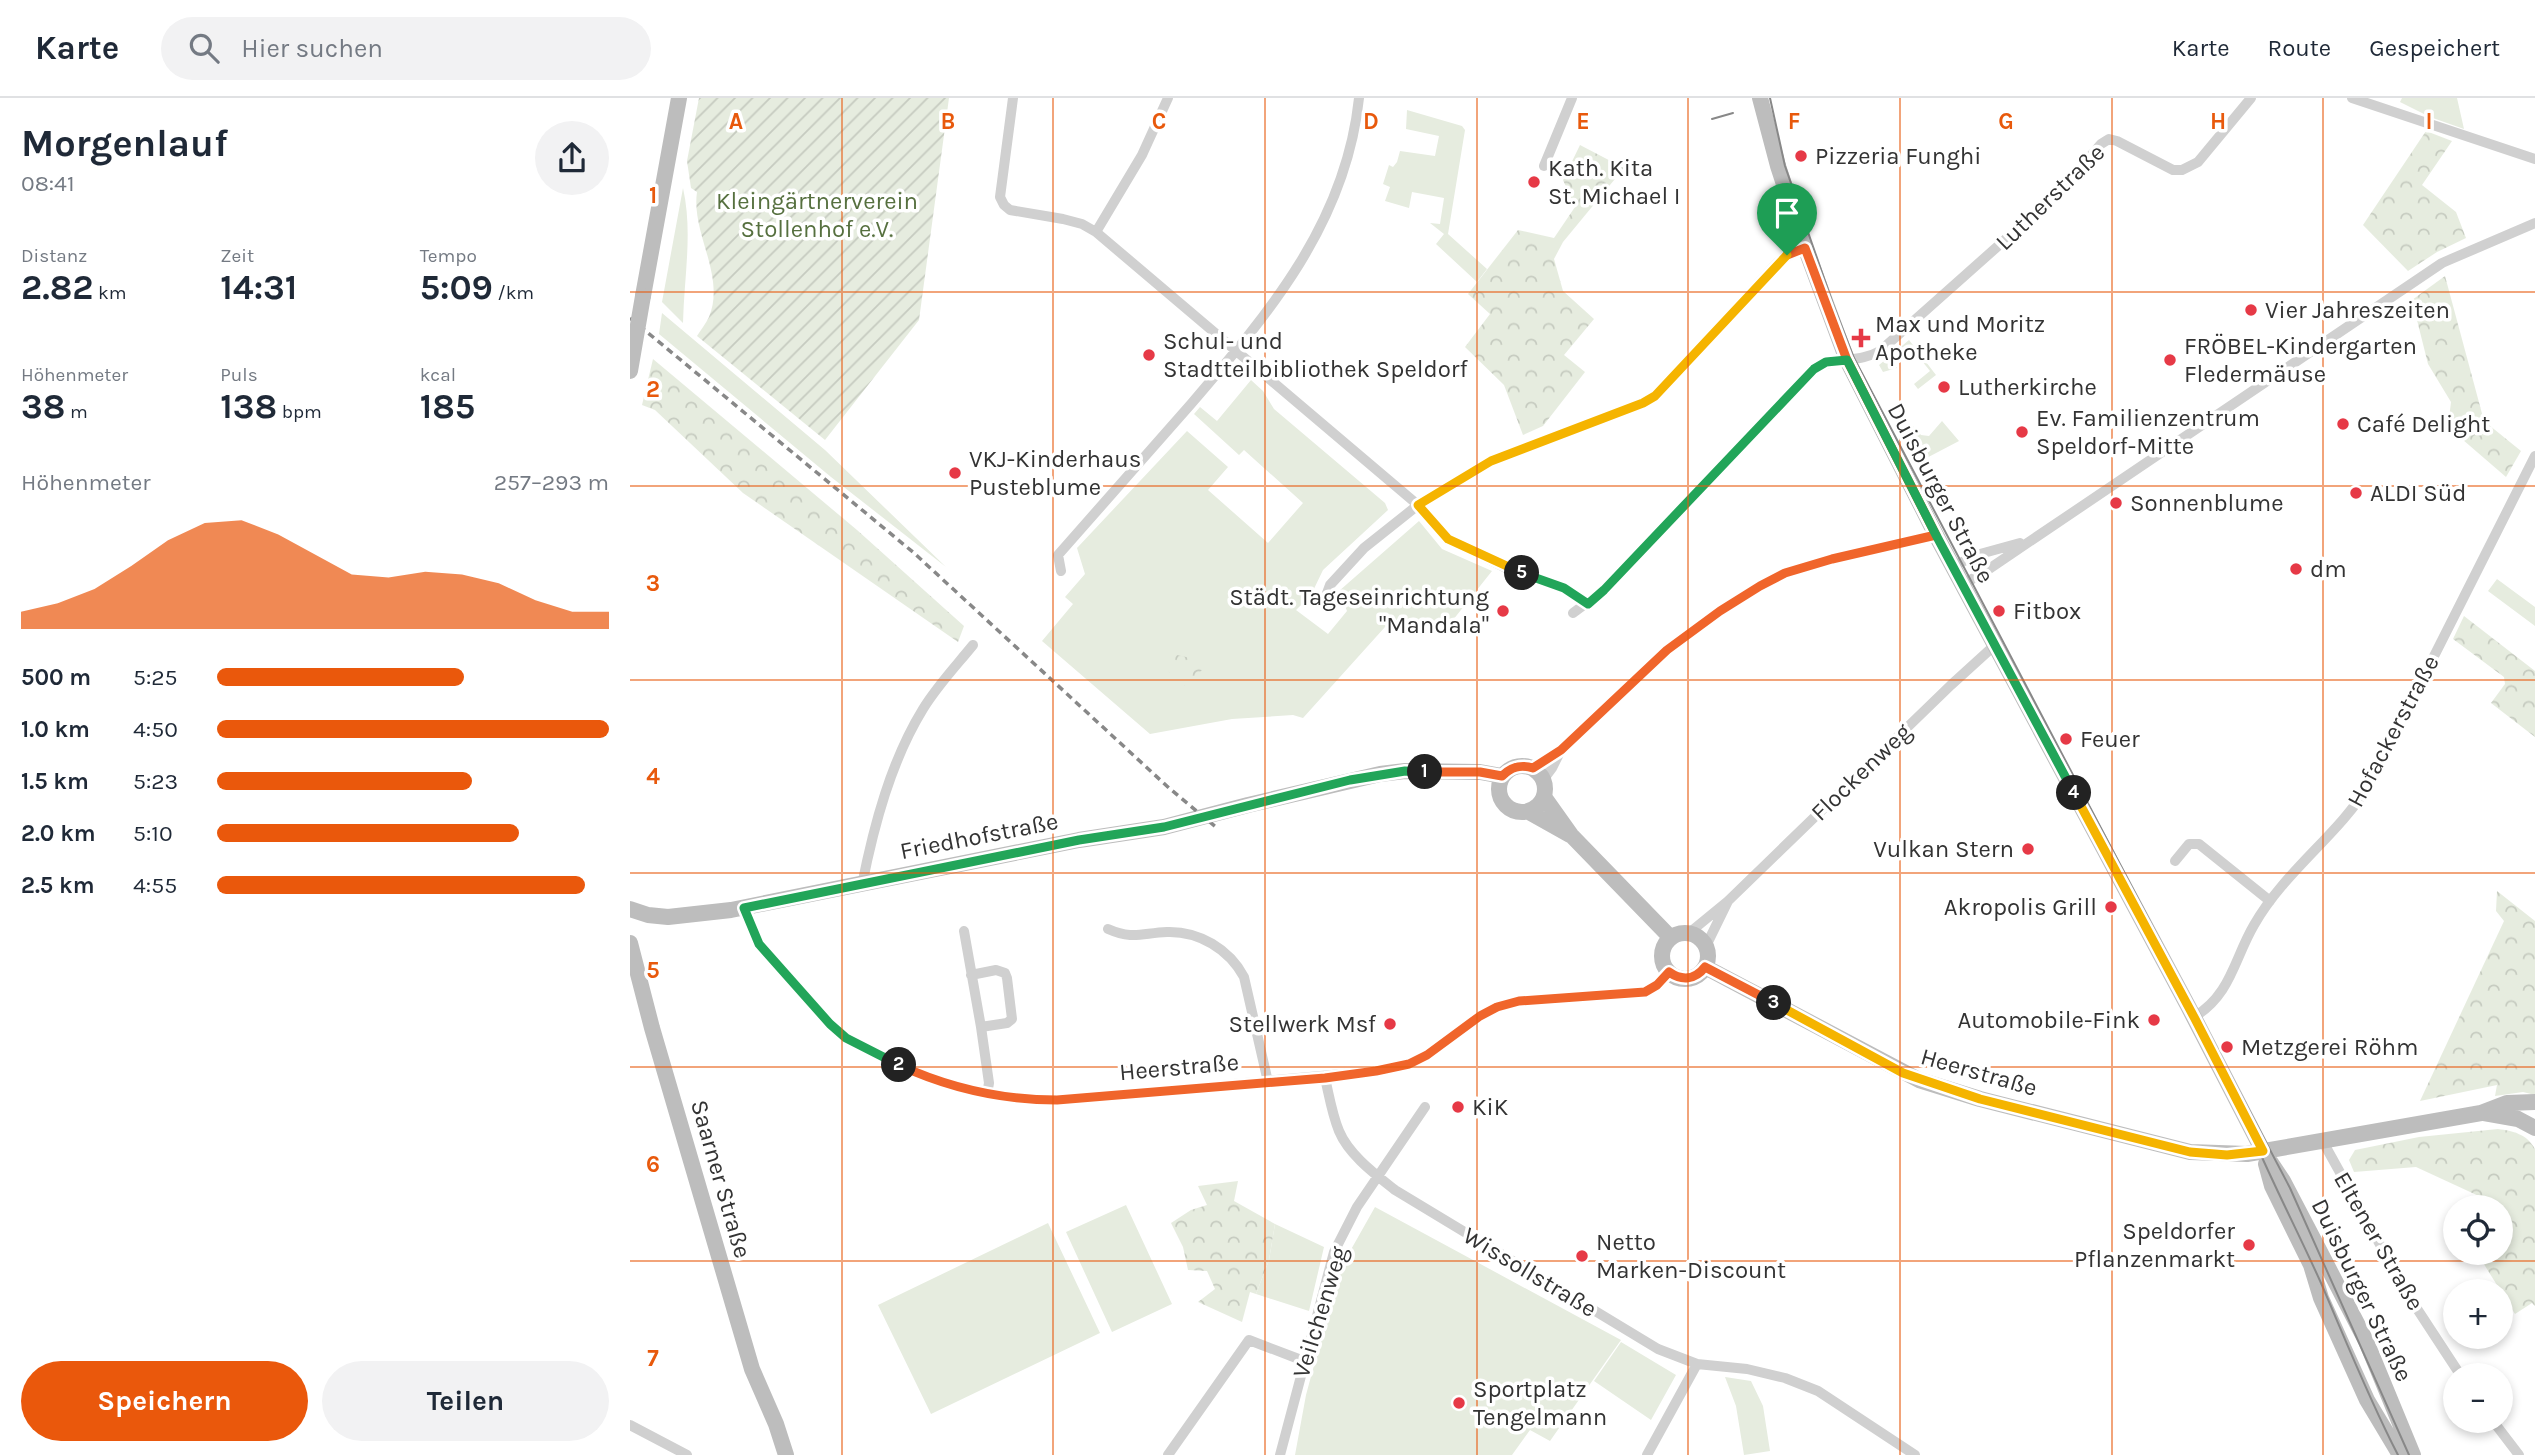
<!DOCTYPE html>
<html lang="de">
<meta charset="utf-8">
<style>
:root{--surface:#fff;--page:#f2f2f3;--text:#1f2937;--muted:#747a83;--line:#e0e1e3;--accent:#ea580c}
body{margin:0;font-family:Karla,sans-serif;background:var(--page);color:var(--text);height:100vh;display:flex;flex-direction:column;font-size:26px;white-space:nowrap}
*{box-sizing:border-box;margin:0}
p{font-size:23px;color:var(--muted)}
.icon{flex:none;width:38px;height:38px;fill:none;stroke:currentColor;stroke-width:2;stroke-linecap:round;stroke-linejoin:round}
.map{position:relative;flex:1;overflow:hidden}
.sheet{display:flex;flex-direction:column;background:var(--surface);width:630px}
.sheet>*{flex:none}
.controls{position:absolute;left:1813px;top:1097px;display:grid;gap:14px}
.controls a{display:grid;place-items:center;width:70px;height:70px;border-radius:50%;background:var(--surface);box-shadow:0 4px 10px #0003;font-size:35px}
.pin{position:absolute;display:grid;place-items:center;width:60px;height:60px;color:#fff;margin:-72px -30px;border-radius:50% 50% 50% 0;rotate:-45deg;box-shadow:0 0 7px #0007}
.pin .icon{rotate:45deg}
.km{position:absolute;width:35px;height:35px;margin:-18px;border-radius:50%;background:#222;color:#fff;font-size:19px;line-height:35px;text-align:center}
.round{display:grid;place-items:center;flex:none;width:74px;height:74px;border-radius:37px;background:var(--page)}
.headline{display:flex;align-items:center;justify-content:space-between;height:119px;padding:0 21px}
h1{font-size:38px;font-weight:700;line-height:52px}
.metrics{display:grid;grid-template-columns:repeat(3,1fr);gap:10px;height:119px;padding:7px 21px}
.metrics div{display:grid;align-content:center}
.metrics b{font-size:35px;font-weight:700}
.metrics small{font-size:19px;font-weight:400}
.metrics p{font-size:19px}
.chart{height:196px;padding:14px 21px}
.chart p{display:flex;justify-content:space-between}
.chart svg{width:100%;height:126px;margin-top:7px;fill:var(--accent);opacity:.7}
.action{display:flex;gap:14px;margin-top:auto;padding:14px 21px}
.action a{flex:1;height:80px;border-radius:42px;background:var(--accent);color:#fff;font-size:28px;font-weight:700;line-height:80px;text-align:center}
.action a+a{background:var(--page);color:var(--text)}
ul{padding:0 21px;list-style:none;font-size:23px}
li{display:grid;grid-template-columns:112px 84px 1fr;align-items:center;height:52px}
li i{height:18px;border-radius:9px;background:var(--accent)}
header{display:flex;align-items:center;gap:42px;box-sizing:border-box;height:98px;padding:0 35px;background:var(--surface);border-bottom:2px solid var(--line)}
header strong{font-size:33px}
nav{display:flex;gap:38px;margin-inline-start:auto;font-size:24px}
.search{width:490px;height:63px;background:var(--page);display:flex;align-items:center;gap:18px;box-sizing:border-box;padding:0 24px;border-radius:38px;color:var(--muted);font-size:26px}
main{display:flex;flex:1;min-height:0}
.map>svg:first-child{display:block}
.grass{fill:#e6ecdf}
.forest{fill:url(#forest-crowns)}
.garden{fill:url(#garden-furrows)}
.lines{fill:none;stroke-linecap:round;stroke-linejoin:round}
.street{stroke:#d0d0d0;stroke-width:10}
.secondary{stroke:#bdbdbd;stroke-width:16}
.tram{stroke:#888;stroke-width:2}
.rail{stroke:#888;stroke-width:3.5;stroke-dasharray:7 5;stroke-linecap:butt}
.secondary-bridge{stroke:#bdbdbd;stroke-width:16}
.split-1-casing{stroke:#fff;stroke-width:14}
.split-2-casing{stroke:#fff;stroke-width:14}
.split-3-casing{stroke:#fff;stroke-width:14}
.split-4-casing{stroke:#fff;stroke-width:14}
.split-5-casing{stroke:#fff;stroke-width:14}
.split-6-casing{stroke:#fff;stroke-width:14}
.split-1{stroke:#f0652b;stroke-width:9}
.split-2{stroke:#22a559;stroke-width:9}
.split-3{stroke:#f0652b;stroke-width:9}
.split-4{stroke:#f5b400;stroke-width:9}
.split-5{stroke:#22a559;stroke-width:9}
.split-6{stroke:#f5b400;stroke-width:9}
.grid{fill:none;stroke:#e8590c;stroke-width:2;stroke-opacity:0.55}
.poi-dot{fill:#e63946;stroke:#fff;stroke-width:2.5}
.labels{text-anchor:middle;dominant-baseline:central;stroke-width:7;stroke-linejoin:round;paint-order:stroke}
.poi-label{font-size:24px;fill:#333;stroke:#fff;text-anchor:start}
.street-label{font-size:24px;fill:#333;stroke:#fff}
.park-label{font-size:24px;fill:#56703f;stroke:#fff}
.grid-label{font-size:23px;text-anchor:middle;font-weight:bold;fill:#e8590c;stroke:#fff;stroke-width:7;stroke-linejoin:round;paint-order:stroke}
</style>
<header>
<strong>Karte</strong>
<div class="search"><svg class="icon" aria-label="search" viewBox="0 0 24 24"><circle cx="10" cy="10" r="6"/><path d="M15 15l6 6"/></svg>Hier suchen</div>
<nav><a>Karte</a><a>Route</a><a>Gespeichert</a></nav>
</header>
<main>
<section class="sheet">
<div class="headline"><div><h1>Morgenlauf</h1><p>08:41</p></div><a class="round"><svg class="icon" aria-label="share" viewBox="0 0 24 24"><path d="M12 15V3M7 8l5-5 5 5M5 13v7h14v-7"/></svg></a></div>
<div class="metrics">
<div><p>Distanz</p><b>2.82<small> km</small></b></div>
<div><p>Zeit</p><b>14:31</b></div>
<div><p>Tempo</p><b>5:09<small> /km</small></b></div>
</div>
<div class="metrics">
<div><p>Höhenmeter</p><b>38<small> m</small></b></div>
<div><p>Puls</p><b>138<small> bpm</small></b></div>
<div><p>kcal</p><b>185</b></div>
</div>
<div class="chart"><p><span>Höhenmeter</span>257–293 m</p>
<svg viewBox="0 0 160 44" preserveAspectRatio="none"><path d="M0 44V38L10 35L20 30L30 22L40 13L50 7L60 6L70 11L80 18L90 25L100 26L110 24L120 25L130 28L140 34L150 38L160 38V44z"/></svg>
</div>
<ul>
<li><b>500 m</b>5:25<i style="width:63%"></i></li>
<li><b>1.0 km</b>4:50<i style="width:100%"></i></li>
<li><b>1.5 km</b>5:23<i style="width:65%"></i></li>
<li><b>2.0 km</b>5:10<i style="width:77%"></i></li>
<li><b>2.5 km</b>4:55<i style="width:94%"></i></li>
</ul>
<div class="action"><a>Speichern</a><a>Teilen</a></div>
</section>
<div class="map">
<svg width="1905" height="1357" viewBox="0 0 1905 1357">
<defs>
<pattern id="forest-crowns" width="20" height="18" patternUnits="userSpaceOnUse" patternTransform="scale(1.75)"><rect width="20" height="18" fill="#e6ecdf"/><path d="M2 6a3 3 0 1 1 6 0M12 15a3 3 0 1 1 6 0" fill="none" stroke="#c6cbc0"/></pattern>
<pattern id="garden-furrows" width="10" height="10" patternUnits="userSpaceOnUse" patternTransform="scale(1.75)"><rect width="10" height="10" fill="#e6ecdf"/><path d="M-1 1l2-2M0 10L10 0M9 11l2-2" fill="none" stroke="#c6cbc0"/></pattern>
</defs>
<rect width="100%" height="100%" fill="#fff"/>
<!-- grass -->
<path class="grass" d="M 1772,0 L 1827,0 L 1834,31 L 1800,19 L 1770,4 Z
M 777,12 L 832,28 L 835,32 L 818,136 L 857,171 L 847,184 L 806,146 L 814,136 L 800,125 L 810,126 L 814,100 L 782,94 L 779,110 L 755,103 L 760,89 L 753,86 L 759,67 L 763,69 L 767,64 L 770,53 L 805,58 L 809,38 L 776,31 Z
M 53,90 C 63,135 54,179 53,225 L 32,204 Z
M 32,215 L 195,352 L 316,469 L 201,379 L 29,236 Z
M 1279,242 L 1306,277 L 1288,291 L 1284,286 L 1300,273 L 1280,248 L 1261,262 L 1267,270 L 1253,274 L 1249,267 Z
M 621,282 L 633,293 L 644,311 L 755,405 L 758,412 L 693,472 L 681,497 L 666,512 L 698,536 L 717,513 L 709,493 L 789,423 L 812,451 L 862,473 L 815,532 L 755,529 L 673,620 L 663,617 L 602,621 L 520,636 L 412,543 L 443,506 L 435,499 L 455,476 L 447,450 L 557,333 L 598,369 L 578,392 L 638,445 L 673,405 L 614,352 L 609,357 L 564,316 L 570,309 L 587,323 Z
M 1312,323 L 1329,343 L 1287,365 L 1270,330 L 1276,326 L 1282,327 L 1291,337 L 1299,338 Z
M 1867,481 L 1905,509 L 1905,528 L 1858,493 Z
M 496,1107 L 542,1206 L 482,1234 L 436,1134 Z
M 745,1109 L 991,1242 L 920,1343 L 900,1332 L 882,1357 L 665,1357 L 676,1297 L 710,1171 Z
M 418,1125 L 470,1235 L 301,1316 L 248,1207 Z
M 645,1126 L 694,1149 L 679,1213 L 626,1196 L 639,1162 Z
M 991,1244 L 1046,1277 L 1021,1322 L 964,1283 Z
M 1095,1279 L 1121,1283 L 1133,1308 L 1140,1353 L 1114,1357 L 1106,1308 Z"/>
<!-- forest -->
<path class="forest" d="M 1796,33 L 1822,43 L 1792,87 L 1826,114 L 1836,140 L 1807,154 L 1778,173 L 1733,127 Z
M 950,47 L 994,70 L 933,144 L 924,161 L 933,193 L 964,221 L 934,257 L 955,274 L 913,328 L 893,337 L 874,287 L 835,249 L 860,216 L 838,196 L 888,132 L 924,140 L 945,109 L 933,82 Z
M 1815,178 L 1854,323 L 1891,353 L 1876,379 L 1818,329 L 1821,304 L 1798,266 L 1782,202 Z
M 23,261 L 227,432 L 334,528 L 328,544 L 113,395 L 25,312 L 12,307 Z
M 1834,518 L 1905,573 L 1905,639 L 1861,605 L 1875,586 L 1874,579 L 1823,541 Z
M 547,557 L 565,561 L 572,572 L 555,588 L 541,577 L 535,567 Z
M 1867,793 L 1905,823 L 1905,997 L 1893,994 L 1865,998 L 1867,987 L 1790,1003 L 1874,823 L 1866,813 Z
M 1868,1031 C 1883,1033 1897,1036 1905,1051 L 1905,1208 L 1902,1205 L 1885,1216 L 1847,1155 L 1871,1155 L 1871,1110 L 1862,1109 L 1864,1105 L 1786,1069 L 1724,1074 L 1719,1062 L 1725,1052 L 1789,1039 Z
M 608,1083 L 604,1103 L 645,1126 L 639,1162 L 626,1196 L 620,1194 L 612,1224 L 568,1204 L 585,1191 L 577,1173 L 558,1172 L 553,1149 L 541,1125 L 561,1112 L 577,1107 L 568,1088 Z"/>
<!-- garden -->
<path class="garden" d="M 69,0 L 319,0 L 289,222 L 195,342 L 67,238 C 71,232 76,225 79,219 C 96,178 61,135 67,94 L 61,90 L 57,63 Z"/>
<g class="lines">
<!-- street -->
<path class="street" d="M 383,0 L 370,99 L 374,107 L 380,112 L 433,121 L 452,126 L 466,134 L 788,407 L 818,441 L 876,470 L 934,490 L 958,506
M 1722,0 L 1905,61
M 914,68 L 942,0
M 466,134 L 512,57 L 538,0
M 1323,468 L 1350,456 L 1390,445
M 431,473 L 428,457 C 472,407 517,356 561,306 C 639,215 716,125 729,0
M 1333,486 L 1353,475 L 1812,165 L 1905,125
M 693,506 L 700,487 L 734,450 L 788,407 L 861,363 L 1013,305 L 1025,298 L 1148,164 L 1163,154 L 1175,150
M 943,515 L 974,492 L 1184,271 C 1206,259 1229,265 1250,253 L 1431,92 L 1471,46 L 1479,41 L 1487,43 L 1543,72 L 1552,72 L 1568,64 L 1621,0
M 903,670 L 931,652 L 1037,552 L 1090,513 L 1130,488 L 1155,475 L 1202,461 L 1306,437
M 913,682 L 922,670 L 931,652
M 1545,763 L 1559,746 L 1569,746 L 1640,803
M 232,787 C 244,727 261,663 293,611 C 307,588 326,568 343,547
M 114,810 L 129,846 L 166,890 L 216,940 L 299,981 L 330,990 L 386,1000 L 427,1002 L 746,973 L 779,966 L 797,957 L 850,918 L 867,909 L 889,903 L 1015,894 L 1027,887 L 1039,874
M 478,831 C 503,842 512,835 537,834 C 569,833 599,851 614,879 L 638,984
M 334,833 L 351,929 L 359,985 L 357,996
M 1059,835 L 1098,803 L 1321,587 L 1365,547
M 1076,848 L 1098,803
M 341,877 L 366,872 L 375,875 L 377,880 L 382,921 L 377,925 L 351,929
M 1564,919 C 1601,897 1604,861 1624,827 C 1654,774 1707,738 1739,687 L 1905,358
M 695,980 C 699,997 702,1016 709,1033 C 719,1057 745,1076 765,1092 L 1028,1251 L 1067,1266 L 1117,1271 L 1155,1280 L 1188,1293 L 1285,1357
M 1692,1042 L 1778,1197 L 1831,1278
M 1863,1323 L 1889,1357
M 0,1327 L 57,1357
M 538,1357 L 619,1242 L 674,1263
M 650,1357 L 704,1154 L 727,1109 L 795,1009
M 1017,1357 L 1067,1266"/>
<!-- secondary -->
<path class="secondary" d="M 1130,0 L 1148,68 L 1172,141 L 1217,262 L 1306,437 L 1558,908 L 1633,1053 L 1653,1083 L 1688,1150 L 1736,1243 L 1783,1357
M 13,198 L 49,0
M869 691a23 23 0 1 1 46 0a23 23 0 1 1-46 0Z
M 914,699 L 941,737 L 1041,840
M 899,714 L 940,737
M 0,811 L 18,817 L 38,819 L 101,812 L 449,742 L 534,729 L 618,707 L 750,676 L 775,673 L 850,674 L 872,678
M1032 858a23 23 0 1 1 46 0a23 23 0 1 1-46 0Z
M 0,845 L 22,930 L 122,1271 L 146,1326 L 156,1357
M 1075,869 L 1289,982 L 1350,1001 L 1560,1054 L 1617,1056 L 1851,1015 L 1877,1005 L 1905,1004
M 1854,1015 L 1888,1021 L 1905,1030
M 1636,1066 L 1642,1088 L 1681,1167 L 1691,1200 L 1737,1302 L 1770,1357"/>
<!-- tram -->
<path class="tram" d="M 1140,0 L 1155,68 L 1203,206 L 1224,260 L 1660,1090 L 1779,1357
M 1082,21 L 1103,15
M 1623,1039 C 1644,1088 1669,1136 1691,1185 C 1716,1243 1739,1301 1768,1357"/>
<!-- rail -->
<path class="rail" d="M 0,220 L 284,455 L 539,690 L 587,730"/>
<!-- secondary-bridge -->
<path class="secondary-bridge" d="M 0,273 L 13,198"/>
</g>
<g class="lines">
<defs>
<path id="split-1" d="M 795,674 L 850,674 L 872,678 C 881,669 890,666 903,670 L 931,652 L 1037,552 L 1090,513 L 1130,488 L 1155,475 L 1202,461 L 1306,437 L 1217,262 L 1175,150 L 1157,157"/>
<path id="split-2" d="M 269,967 L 216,940 L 200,926 L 129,846 L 114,810 L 449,742 L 534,729 L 720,682 L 775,673 L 795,674"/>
<path id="split-3" d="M 269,967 C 319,990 372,1002 427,1002 L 695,980 L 746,973 L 779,966 L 797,957 L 850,918 L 867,909 L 889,903 L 1015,894 L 1027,887 L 1039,874 C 1052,883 1065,882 1075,869 L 1144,905"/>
<path id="split-4" d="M 1144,905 L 1273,975 L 1350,1001 L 1560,1054 L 1597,1057 L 1633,1053 L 1564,919 L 1444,695"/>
<path id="split-5" d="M 892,475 L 934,490 L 958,506 L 974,492 L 1184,271 L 1196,264 L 1217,262 L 1306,437 L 1444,695"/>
<path id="split-6" d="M 892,475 L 818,441 L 788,407 L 861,363 L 1013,305 L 1025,298 L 1157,157"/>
</defs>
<!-- split-1 casing -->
<use href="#split-1" class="split-1-casing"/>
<!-- split-2 casing -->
<use href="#split-2" class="split-2-casing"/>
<!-- split-3 casing -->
<use href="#split-3" class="split-3-casing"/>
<!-- split-4 casing -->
<use href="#split-4" class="split-4-casing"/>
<!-- split-5 casing -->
<use href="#split-5" class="split-5-casing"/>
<!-- split-6 casing -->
<use href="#split-6" class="split-6-casing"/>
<!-- split-1 -->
<use href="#split-1" class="split-1"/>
<!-- split-2 -->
<use href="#split-2" class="split-2"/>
<!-- split-3 -->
<use href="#split-3" class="split-3"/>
<!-- split-4 -->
<use href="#split-4" class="split-4"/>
<!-- split-5 -->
<use href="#split-5" class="split-5"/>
<!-- split-6 -->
<use href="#split-6" class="split-6"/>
</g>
<!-- grid -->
<path class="grid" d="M 212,0 L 212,1357M 423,0 L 423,1357M 635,0 L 635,1357M 847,0 L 847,1357M 1058,0 L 1058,1357M 1270,0 L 1270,1357M 1482,0 L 1482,1357M 1693,0 L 1693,1357M 0,194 L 1905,194M 0,388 L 1905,388M 0,582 L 1905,582M 0,775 L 1905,775M 0,969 L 1905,969M 0,1163 L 1905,1163"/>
<!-- markers -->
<g class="poi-dot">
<circle cx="1171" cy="58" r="7"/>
<circle cx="904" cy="84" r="7"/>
<circle cx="1621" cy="212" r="7"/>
<path d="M1227.5 229.5h7v7h7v7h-7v7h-7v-7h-7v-7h7z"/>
<circle cx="519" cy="257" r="7"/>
<circle cx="1540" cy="262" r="7"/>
<circle cx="1314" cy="289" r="7"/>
<circle cx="1713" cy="326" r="7"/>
<circle cx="1392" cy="334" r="7"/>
<circle cx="325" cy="375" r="7"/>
<circle cx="1726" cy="395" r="7"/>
<circle cx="1486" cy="405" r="7"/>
<circle cx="1666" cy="471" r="7"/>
<circle cx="873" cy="513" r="7"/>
<circle cx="1369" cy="513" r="7"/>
<circle cx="1436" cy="641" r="7"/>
<circle cx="1398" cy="751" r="7"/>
<circle cx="1481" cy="809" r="7"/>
<circle cx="1524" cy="922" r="7"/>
<circle cx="760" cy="926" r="7"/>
<circle cx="1597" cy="949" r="7"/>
<circle cx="828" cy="1009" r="7"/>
<circle cx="1619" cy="1147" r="7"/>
<circle cx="952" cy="1158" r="7"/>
<circle cx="829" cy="1305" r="7"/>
</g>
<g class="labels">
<!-- poi labels -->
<g class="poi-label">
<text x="1185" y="58">Pizzeria Funghi</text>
<text x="918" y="70">Kath. Kita<tspan x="918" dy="28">St. Michael I</tspan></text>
<text x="1635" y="212">Vier Jahreszeiten</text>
<text x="1245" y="226">Max und Moritz<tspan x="1245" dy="28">Apotheke</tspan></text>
<text x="533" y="243">Schul- und<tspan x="533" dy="28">Stadtteilbibliothek Speldorf</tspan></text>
<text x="1554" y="248">FRÖBEL-Kindergarten<tspan x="1554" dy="28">Fledermäuse</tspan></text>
<text x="1328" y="289">Lutherkirche</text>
<text x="1406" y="320">Ev. Familienzentrum<tspan x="1406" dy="28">Speldorf-Mitte</tspan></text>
<text x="1727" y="326">Café Delight</text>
<text x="339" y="361">VKJ-Kinderhaus<tspan x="339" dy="28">Pusteblume</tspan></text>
<text x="1740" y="395">ALDI Süd</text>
<text x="1500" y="405">Sonnenblume</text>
<text x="1680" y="471">dm</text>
<text x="859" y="499" text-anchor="end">Städt. Tageseinrichtung<tspan x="859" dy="28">"Mandala"</tspan></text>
<text x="1383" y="513">Fitbox</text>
<text x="1450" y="641">Feuer</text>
<text x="1384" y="751" text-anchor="end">Vulkan Stern</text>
<text x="1467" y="809" text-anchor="end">Akropolis Grill</text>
<text x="1510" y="922" text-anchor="end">Automobile-Fink</text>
<text x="746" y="926" text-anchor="end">Stellwerk Msf</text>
<text x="1611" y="949">Metzgerei Röhm</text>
<text x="842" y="1009">KiK</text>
<text x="1605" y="1133" text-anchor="end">Speldorfer<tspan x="1605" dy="28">Pflanzenmarkt</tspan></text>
<text x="966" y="1144">Netto<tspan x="966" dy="28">Marken-Discount</tspan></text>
<text x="843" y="1291">Sportplatz<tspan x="843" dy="28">Tengelmann</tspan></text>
</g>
<!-- street labels -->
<g class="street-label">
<text transform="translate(1420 99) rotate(-44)">Lutherstraße</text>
<text transform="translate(1311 395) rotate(62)">Duisburger Straße</text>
<text transform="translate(1763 633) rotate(-62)">Hofackerstraße</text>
<text transform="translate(1231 674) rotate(-44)">Flockenweg</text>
<text transform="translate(349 738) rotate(-11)">Friedhofstraße</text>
<text transform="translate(549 969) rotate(-5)">Heerstraße</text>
<text transform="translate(1349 974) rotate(16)">Heerstraße</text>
<text transform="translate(91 1081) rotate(74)">Saarner Straße</text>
<text transform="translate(1749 1143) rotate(60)">Eltener Straße</text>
<text transform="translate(900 1174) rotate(31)">Wissollstraße</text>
<text transform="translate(1732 1192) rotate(64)">Duisburger Straße</text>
<text transform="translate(690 1214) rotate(-73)">Veilchenweg</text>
</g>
<!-- park labels -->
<g class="park-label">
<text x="187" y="103">Kleingärtnerverein<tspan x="187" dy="28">Stollenhof e.V.</tspan></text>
</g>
</g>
<g class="grid-label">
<text x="106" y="31">A</text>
<text x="318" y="31">B</text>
<text x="529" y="31">C</text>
<text x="741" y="31">D</text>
<text x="953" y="31">E</text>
<text x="1164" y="31">F</text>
<text x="1376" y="31">G</text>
<text x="1588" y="31">H</text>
<text x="1799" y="31">I</text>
<text x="23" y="105">1</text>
<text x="23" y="299">2</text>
<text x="23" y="493">3</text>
<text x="23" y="686">4</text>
<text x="23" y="880">5</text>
<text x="23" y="1074">6</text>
<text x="23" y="1268">7</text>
</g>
</svg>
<div class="controls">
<a><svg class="icon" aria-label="locate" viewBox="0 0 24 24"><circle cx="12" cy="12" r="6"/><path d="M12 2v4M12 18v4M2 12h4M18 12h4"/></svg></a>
<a>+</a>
<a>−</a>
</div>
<div class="pin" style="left:1157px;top:157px;background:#1e9e55"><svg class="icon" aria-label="arrive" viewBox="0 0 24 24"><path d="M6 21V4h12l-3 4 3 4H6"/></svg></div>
<b class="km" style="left:795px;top:674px">1</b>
<b class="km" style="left:269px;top:967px">2</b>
<b class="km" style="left:1144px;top:905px">3</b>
<b class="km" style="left:1444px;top:695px">4</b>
<b class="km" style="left:892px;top:475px">5</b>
</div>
</main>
